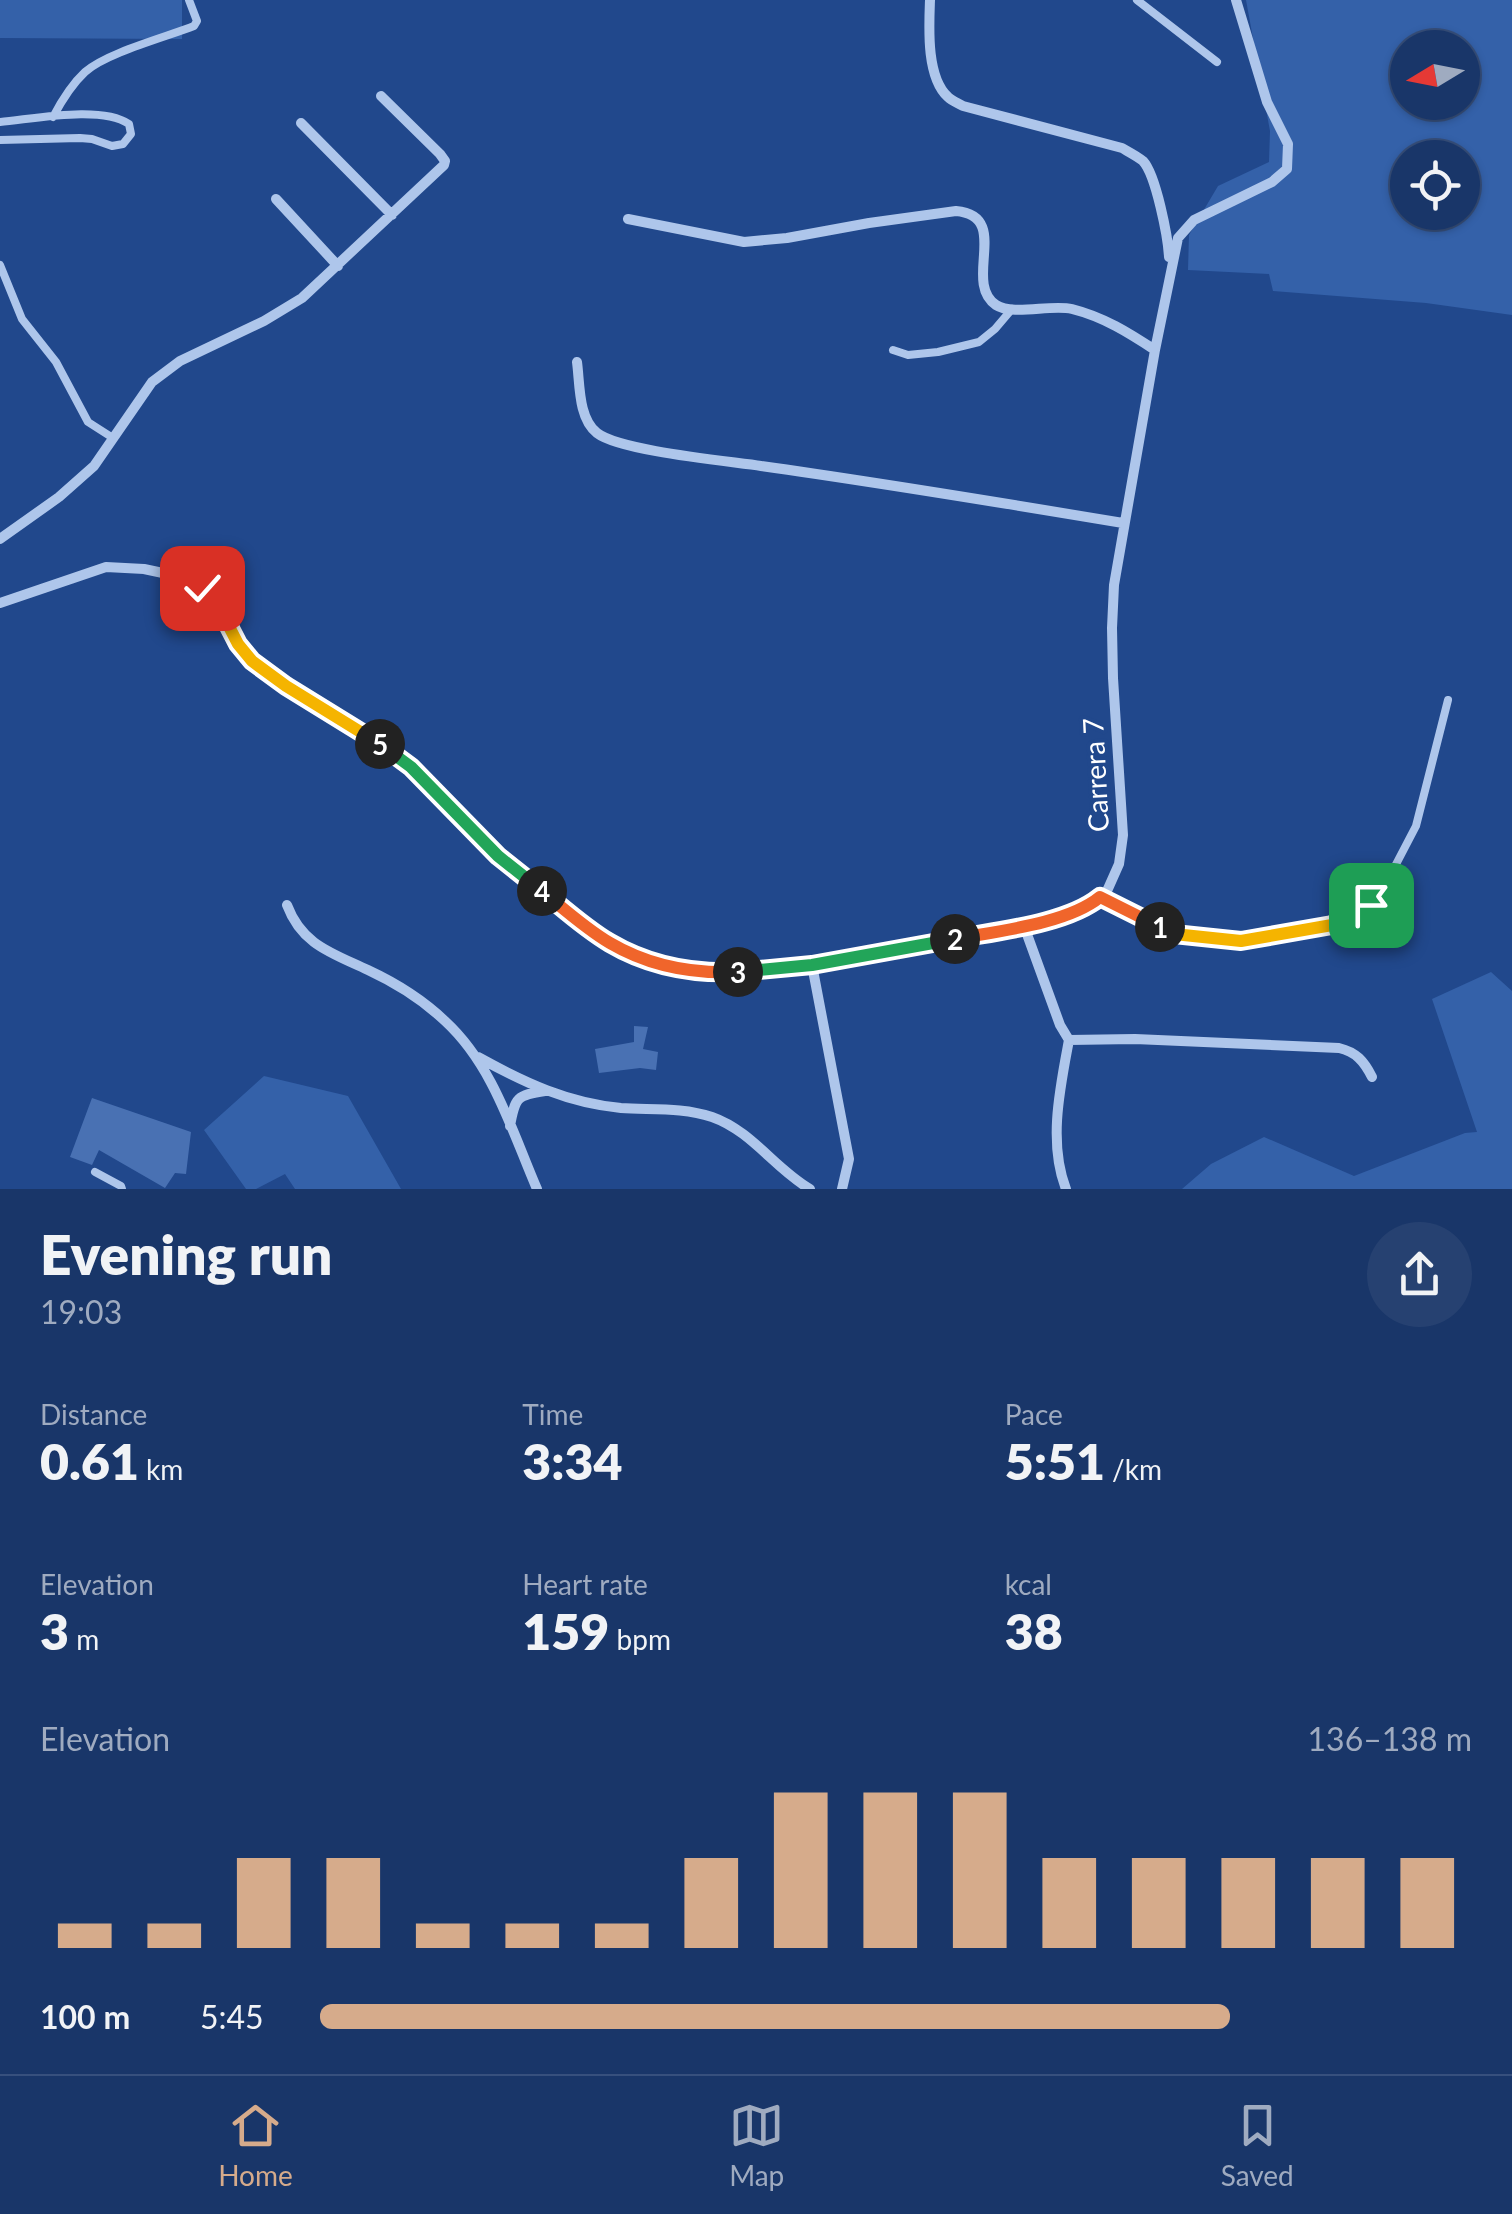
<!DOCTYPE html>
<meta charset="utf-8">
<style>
:root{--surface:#193669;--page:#264171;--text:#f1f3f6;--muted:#9fabc0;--line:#37507d;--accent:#d6ab8b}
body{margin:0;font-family:Lato,sans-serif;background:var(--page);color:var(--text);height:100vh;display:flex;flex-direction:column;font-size:38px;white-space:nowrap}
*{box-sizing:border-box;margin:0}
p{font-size:32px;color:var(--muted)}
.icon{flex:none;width:55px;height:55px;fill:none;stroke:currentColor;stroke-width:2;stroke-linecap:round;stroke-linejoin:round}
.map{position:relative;height:1189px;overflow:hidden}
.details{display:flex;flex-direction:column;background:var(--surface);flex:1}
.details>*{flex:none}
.needle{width:65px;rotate:260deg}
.controls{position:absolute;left:1390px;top:30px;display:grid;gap:20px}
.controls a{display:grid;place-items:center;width:90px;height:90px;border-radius:50%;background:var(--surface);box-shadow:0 2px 8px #0004,0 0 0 2px var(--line);font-size:50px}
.pin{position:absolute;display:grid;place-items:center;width:85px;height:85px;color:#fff;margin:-42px;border-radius:20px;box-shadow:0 5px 15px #0006}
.km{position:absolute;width:50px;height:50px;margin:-25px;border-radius:50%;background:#222;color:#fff;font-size:28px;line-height:50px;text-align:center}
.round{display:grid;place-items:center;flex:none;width:105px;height:105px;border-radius:52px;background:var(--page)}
.head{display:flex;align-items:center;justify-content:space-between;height:170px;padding:0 40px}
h1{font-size:55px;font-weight:800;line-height:75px}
.stats{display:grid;grid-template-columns:repeat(3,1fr);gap:15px;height:170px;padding:10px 40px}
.stats div{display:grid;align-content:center}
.stats b{font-size:50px;font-weight:800}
.stats small{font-size:28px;font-weight:400}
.stats p{font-size:28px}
.chart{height:280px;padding:20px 40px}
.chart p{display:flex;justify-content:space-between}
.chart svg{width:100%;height:180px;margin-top:10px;stroke:var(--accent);stroke-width:6}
ul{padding:0 40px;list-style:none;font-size:32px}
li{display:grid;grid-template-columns:160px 120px 1fr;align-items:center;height:75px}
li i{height:25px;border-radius:12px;background:var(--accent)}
.tabs{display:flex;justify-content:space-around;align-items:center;height:140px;border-top:2px solid var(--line);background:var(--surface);font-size:28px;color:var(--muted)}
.tabs a{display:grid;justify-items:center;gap:5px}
.tabs .on{color:var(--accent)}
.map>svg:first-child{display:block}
.green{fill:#3461a9;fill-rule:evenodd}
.building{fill:#4971b3}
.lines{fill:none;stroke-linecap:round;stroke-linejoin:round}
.service{stroke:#aec6eb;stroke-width:8}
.minor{stroke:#aec6eb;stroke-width:10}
.split-1-casing{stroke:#fff;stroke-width:20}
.split-2-casing{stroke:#fff;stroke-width:20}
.split-3-casing{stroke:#fff;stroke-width:20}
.split-4-casing{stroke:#fff;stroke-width:20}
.split-5-casing{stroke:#fff;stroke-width:20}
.split-6-casing{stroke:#fff;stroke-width:20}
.split-1{stroke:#f5b400;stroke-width:12}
.split-2{stroke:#f0652b;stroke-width:12}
.split-3{stroke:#22a559;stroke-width:12}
.split-4{stroke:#f0652b;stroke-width:12}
.split-5{stroke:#22a559;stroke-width:12}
.split-6{stroke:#f5b400;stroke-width:12}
.labels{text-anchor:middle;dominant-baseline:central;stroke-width:8;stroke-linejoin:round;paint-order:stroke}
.street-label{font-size:28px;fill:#fff;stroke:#21488c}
</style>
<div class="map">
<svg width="1512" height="1189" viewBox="0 0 1512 1189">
<rect width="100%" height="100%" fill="#21488c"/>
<!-- green -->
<path class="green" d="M 0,0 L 182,0 L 182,39 L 0,38 Z
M 1246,0 L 1512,0 L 1512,315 L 1426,303 L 1273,291 L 1269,274 L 1188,270 L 1189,235 L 1218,186 L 1269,162 L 1270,131 ZM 1408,48 L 1462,48 L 1462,102 L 1408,102 ZM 1408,158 L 1462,158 L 1462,212 L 1408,212 Z
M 1491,972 L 1512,991 L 1512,1189 L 1182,1189 L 1211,1164 L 1264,1137 L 1354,1176 L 1465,1133 L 1477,1132 L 1432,999 Z
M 264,1076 L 348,1096 L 401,1189 L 295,1189 L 285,1174 L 256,1189 L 246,1189 L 204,1130 Z"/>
<!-- building -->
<path class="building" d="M 634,1026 L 648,1027 L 643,1049 L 658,1052 L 656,1070 L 640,1068 L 599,1073 L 595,1049 L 634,1042 Z
M 92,1098 L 191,1132 L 186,1174 L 175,1173 L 165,1188 L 99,1150 L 92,1165 L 70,1157 Z"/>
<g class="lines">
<!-- service -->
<path class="service" d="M 1137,0 L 1217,62
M 53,117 C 62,100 71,85 85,72 C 106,53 166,37 194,26 L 197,21 L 189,0
M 0,122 C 34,119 101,105 129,124 L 131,134 L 123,144 L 112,146 L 92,139 L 80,138 L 0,140
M 0,265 L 22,319 L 56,362 L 88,422 L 113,438
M 893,350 L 908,355 L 938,352 L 979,342 L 995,329 L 1012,309
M 1100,897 L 1174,934 L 1241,941 L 1332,925 L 1371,905 L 1380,895 L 1416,826 L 1448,700
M 95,1172 L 121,1186 L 122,1189"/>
<!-- minor -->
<path class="minor" d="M 930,0 C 929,27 926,77 948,97 C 952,101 958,103 963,106 L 1122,148 C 1129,152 1137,156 1143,161 C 1156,175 1168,237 1169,257
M 301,123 L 392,215
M 276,199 L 338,266
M 628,219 L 744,242 L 787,238 L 869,223 L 956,211 C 1012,216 962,282 996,305 C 1013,316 1051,304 1072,309 C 1104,317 1129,333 1155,350
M 577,362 C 580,384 578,418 597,433 C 620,451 728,461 761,466 C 882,483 1003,503 1123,523
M 0,539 L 59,497 L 94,466 L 152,382 L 180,361 L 264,321 L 302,298 L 444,165 L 445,161 L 440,154 L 381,96
M 0,603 L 106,567 L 144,569 L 177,576 L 202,588 L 221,611 L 238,645 L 252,661 L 286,686 L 392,752 L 411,767 L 498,856 L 611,944 L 653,962 L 695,972 L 755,971 L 812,965 L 1024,926 L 1076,911 L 1095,902 L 1107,891 L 1119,864 L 1123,835 L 1113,678 L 1112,628 L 1114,585 L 1155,350 L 1178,238 L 1194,220 L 1272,182 L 1287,169 L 1288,144 L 1267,102 L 1236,0
M 287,905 C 302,945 332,953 368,970 C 396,983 423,1000 445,1021 C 493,1065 512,1131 537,1189
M 1024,926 L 1060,1025 L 1069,1040 C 1060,1088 1048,1143 1066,1189
M 812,965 L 849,1159 L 842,1189
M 1069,1040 L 1135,1039 L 1339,1048 C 1356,1052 1364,1061 1372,1077
M 478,1057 C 525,1083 568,1103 621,1108 C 651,1110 683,1107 712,1117 C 752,1131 775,1169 810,1189
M 510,1126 C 515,1097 517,1095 545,1091"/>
</g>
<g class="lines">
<defs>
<path id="split-1" d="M 1160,927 L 1174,934 L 1241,941 L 1332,925 L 1371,905"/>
<path id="split-2" d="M 955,939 C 997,931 1067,924 1100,897 L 1160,927"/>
<path id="split-3" d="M 738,972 L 812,965 L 955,939"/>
<path id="split-4" d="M 542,891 C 564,909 586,929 610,943 C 649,966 694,974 738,972"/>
<path id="split-5" d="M 380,744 L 411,767 L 498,856 L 542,891"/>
<path id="split-6" d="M 202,588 L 221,611 L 238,644 L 252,661 L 286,686 L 380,744"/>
</defs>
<!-- split-1 casing -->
<use href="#split-1" class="split-1-casing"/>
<!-- split-2 casing -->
<use href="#split-2" class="split-2-casing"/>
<!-- split-3 casing -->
<use href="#split-3" class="split-3-casing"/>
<!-- split-4 casing -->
<use href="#split-4" class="split-4-casing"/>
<!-- split-5 casing -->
<use href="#split-5" class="split-5-casing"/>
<!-- split-6 casing -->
<use href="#split-6" class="split-6-casing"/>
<!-- split-1 -->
<use href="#split-1" class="split-1"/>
<!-- split-2 -->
<use href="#split-2" class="split-2"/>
<!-- split-3 -->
<use href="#split-3" class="split-3"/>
<!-- split-4 -->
<use href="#split-4" class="split-4"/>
<!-- split-5 -->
<use href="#split-5" class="split-5"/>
<!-- split-6 -->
<use href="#split-6" class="split-6"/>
</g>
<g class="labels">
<!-- street labels -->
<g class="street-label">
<text transform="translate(1095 775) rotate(-93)">Carrera 7</text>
</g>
</g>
</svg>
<div class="controls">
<a><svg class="needle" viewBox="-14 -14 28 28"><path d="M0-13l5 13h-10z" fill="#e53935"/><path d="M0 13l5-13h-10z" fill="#9fabc0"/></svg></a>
<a><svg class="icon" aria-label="locate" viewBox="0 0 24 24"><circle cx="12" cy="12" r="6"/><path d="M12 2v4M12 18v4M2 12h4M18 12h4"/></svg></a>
</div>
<div class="pin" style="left:1371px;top:905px;background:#1e9e55"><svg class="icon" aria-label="arrive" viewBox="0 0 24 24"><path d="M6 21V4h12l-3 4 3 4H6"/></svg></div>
<div class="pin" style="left:202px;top:588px;background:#d93025"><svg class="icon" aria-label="check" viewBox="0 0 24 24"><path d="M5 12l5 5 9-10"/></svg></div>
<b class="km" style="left:1160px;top:927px">1</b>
<b class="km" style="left:955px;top:939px">2</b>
<b class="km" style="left:738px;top:972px">3</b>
<b class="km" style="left:542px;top:891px">4</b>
<b class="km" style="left:380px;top:744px">5</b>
</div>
<section class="details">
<div class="head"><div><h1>Evening run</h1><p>19:03</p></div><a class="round"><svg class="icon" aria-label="share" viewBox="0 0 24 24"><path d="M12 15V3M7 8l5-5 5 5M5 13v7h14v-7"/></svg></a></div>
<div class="stats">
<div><p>Distance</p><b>0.61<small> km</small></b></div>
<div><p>Time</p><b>3:34</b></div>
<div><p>Pace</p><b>5:51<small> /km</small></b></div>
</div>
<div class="stats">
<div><p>Elevation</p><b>3<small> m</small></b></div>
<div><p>Heart rate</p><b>159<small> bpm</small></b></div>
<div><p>kcal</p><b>38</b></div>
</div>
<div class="chart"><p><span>Elevation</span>136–138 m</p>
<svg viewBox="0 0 160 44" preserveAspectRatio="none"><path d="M5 44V38M15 44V38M25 44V22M35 44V22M45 44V38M55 44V38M65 44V38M75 44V22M85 44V6M95 44V6M105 44V6M115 44V22M125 44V22M135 44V22M145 44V22M155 44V22"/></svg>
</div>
<ul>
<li><b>100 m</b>5:45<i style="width:79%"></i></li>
</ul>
</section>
<nav class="tabs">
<a class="on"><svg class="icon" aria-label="home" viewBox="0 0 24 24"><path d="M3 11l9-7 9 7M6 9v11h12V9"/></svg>Home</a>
<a><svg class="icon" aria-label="map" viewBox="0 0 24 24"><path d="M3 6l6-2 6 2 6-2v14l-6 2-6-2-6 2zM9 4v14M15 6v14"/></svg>Map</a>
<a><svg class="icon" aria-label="saved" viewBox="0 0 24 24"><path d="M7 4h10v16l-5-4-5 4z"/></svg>Saved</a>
</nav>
